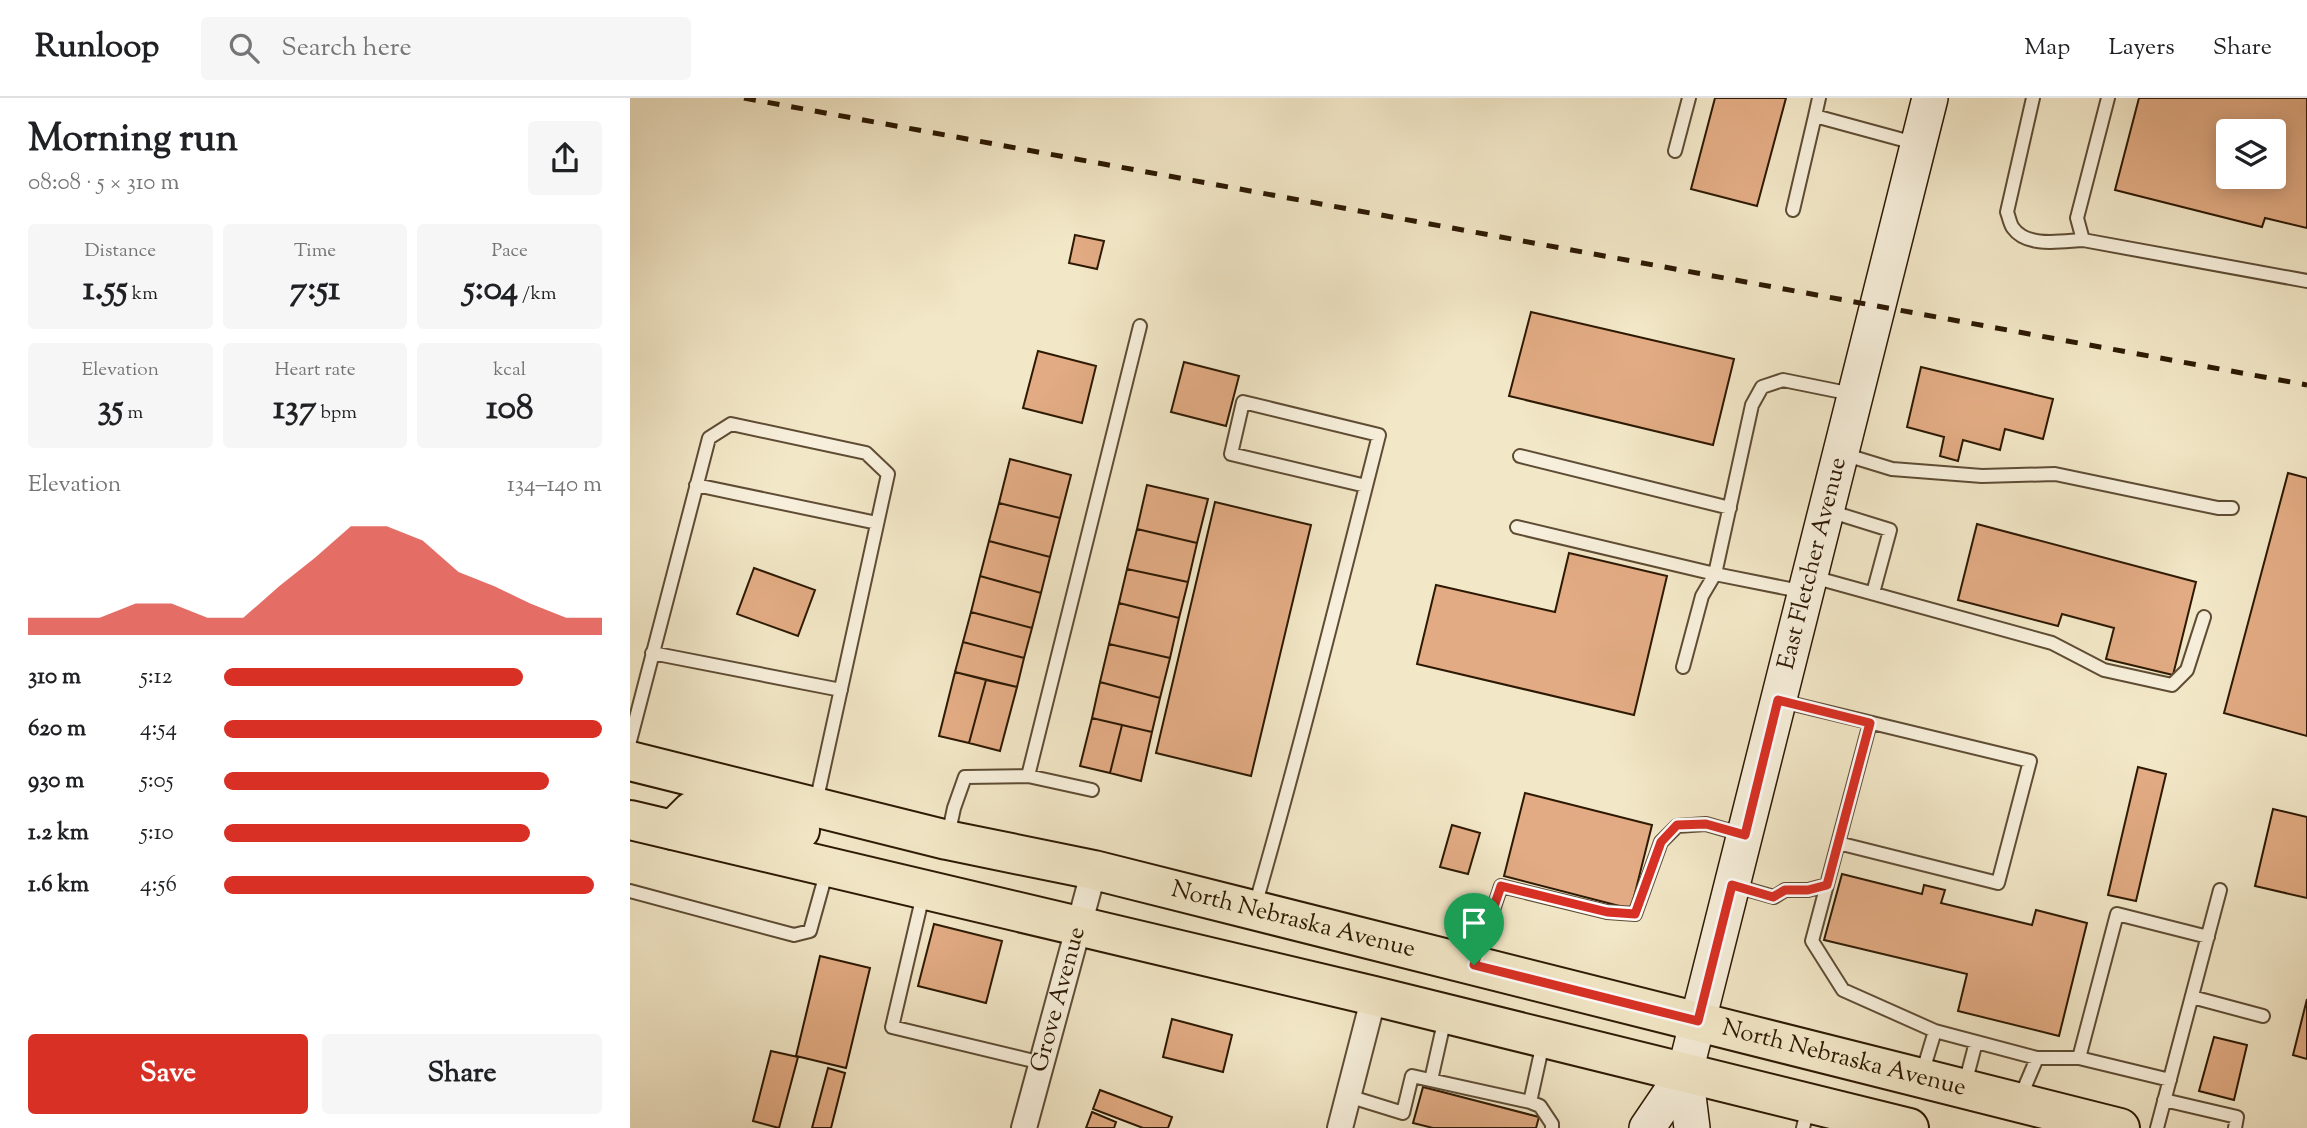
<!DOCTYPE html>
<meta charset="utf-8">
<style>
:root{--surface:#fff;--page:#f6f6f6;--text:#202124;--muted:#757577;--line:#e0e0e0;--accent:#d93025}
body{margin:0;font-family:"Sorts Mill Goudy",serif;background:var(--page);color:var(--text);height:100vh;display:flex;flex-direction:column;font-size:26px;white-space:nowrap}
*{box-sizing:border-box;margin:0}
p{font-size:23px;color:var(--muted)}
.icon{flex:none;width:38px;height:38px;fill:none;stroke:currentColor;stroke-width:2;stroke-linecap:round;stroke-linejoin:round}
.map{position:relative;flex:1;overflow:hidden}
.side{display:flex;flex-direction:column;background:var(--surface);width:630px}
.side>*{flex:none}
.buttons{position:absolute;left:1586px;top:21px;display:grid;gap:14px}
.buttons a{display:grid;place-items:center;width:70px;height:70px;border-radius:7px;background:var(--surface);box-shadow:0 4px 18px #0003;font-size:35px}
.pin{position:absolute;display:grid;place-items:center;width:60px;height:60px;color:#fff;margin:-72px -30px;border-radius:50% 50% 50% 0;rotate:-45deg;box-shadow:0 0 7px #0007}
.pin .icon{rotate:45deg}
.round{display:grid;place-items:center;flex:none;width:74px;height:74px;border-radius:7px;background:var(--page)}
.head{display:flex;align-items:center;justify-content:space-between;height:119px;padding:0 28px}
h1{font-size:38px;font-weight:800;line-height:52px}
.metrics{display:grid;grid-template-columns:repeat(3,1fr);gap:10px;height:119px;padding:7px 28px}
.metrics div{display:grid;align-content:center;border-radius:7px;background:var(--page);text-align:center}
.metrics b{font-size:35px;font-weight:800}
.metrics small{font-size:19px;font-weight:400}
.metrics p{font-size:19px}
.chart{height:196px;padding:14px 28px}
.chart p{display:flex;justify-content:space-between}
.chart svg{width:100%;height:126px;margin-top:7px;fill:var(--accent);opacity:.7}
.button{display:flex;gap:14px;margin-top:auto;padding:14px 28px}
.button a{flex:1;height:80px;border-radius:7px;background:var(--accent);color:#fff;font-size:28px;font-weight:800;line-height:80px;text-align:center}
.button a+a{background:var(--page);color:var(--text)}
ul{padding:0 28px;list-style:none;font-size:23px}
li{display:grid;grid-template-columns:112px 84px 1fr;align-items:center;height:52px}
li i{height:18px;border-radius:9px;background:var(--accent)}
header{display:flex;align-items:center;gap:42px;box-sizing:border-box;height:98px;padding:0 35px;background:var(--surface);border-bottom:2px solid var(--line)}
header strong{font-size:33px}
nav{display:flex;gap:38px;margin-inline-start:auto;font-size:24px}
.search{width:490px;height:63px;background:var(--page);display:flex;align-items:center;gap:18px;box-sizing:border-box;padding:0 24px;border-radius:7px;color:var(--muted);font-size:26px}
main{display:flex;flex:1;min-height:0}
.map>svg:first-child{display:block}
.building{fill:#e2ab83;stroke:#2d1903;stroke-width:2;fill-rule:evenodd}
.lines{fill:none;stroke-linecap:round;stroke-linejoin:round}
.service-casing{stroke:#5e4c34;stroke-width:16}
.minor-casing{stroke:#5e4c34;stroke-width:28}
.secondary-casing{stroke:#2d1903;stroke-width:38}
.primary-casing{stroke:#2d1903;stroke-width:42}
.service{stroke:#f7efdb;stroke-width:12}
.minor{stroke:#f7efdb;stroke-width:24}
.secondary{stroke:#f7efdb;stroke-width:35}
.primary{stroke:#f2e7c7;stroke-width:38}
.rail{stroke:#2d1903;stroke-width:5;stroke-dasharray:12 12;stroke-linecap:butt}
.route-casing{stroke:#fff;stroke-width:14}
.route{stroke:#d93025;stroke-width:9}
.labels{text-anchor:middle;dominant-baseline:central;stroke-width:5;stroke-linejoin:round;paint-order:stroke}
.street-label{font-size:24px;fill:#2d1903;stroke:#f7efdb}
</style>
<header>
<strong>Runloop</strong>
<div class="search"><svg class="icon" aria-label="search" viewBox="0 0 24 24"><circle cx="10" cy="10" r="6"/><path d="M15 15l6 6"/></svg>Search here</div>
<nav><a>Map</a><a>Layers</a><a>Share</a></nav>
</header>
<main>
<section class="side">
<div class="head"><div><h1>Morning run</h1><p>08:08 · 5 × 310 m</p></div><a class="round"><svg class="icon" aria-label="share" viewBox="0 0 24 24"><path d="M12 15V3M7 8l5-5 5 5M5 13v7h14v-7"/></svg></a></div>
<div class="metrics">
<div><p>Distance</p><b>1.55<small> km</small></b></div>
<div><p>Time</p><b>7:51</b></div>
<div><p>Pace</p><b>5:04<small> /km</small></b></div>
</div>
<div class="metrics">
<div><p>Elevation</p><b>35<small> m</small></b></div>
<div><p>Heart rate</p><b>137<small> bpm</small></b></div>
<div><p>kcal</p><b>108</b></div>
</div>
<div class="chart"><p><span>Elevation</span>134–140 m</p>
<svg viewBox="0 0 160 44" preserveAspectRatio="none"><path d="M0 44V38L10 38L20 38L30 33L40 33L50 38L60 38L70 27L80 17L90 6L100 6L110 11L120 22L130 27L140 33L150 38L160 38V44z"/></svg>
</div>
<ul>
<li><b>310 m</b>5:12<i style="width:79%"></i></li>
<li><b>620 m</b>4:54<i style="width:100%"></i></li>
<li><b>930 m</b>5:05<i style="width:86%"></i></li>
<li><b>1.2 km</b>5:10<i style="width:81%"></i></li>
<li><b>1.6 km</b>4:56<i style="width:98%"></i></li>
</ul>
<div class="button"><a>Save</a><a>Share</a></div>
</section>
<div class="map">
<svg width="1677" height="1030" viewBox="0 0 1677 1030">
<rect width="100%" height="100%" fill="#f2e7c7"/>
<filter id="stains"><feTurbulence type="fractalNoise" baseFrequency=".00286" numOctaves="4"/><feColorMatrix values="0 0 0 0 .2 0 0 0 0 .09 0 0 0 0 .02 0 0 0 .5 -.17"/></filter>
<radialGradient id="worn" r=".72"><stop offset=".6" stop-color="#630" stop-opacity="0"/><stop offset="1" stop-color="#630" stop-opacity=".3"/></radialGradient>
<!-- building -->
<path class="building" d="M 1085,0 L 1156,0 L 1127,108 L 1061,91 Z
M 1509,0 L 1677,0 L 1677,130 L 1635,120 L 1632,129 L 1485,92 ZM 1598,33 L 1643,33 L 1643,79 L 1598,79 Z
M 445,137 L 474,143 L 467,171 L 439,165 Z
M 901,214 L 1104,261 L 1083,347 L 879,298 Z
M 408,253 L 466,268 L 452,325 L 393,310 Z
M 554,264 L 609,278 L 596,328 L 541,314 Z
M 1291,269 L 1423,301 L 1413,341 L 1375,331 L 1370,352 L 1333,342 L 1328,363 L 1310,358 L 1314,339 L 1277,329 Z
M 380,361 L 441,377 L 430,420 L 369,405 Z
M 1658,375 L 1677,380 L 1677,638 L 1594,615 Z
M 517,387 L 578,401 L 567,445 L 507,431 Z
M 585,404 L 681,427 L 621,678 L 526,655 Z
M 369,405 L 430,420 L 420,459 L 359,443 Z
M 1347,426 L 1566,484 L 1543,577 L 1476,561 L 1484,530 L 1432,516 L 1428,528 L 1328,502 Z
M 507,431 L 567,445 L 558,484 L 497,471 Z
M 359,443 L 420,459 L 411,495 L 350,478 Z
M 939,455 L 1037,478 L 1004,617 L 787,566 L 806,487 L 925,514 Z
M 124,470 L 185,492 L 168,538 L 107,516 Z
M 497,471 L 558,484 L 549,520 L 489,505 Z
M 350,478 L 411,495 L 402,530 L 341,514 Z
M 489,505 L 549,520 L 540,560 L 479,546 Z
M 341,514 L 402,530 L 394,560 L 333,544 Z
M 333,544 L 394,560 L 387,589 L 325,574 Z
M 479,546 L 540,560 L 530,600 L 470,584 Z
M 325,574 L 356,582 L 339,645 L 309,638 Z
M 356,582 L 387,589 L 370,653 L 339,645 Z
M 470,584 L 530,600 L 522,634 L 462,620 Z
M 462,620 L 492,627 L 480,675 L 450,668 Z
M 492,627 L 522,634 L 511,683 L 480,675 Z
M 1508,669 L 1536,676 L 1506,803 L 1478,797 Z
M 895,695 L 1022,727 L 1001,811 L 874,778 Z
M 1643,711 L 1677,719 L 1677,800 L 1625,788 Z
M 822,727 L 850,735 L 838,776 L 810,769 Z
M 1212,776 L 1292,796 L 1294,787 L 1315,792 L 1311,805 L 1402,827 L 1406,812 L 1457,825 L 1429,938 L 1328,913 L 1337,876 L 1194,842 Z
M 304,826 L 372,843 L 356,905 L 288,888 Z
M 190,858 L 240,870 L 216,970 L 166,958 Z
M 1677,901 L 1677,961 L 1663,957 Z
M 542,921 L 602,937 L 593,974 L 533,959 Z
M 1584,939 L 1617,947 L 1604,1002 L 1569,993 Z
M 141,953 L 168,959 L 149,1030 L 123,1023 Z
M 198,970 L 215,975 L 201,1030 L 182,1030 Z
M 793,989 L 909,1019 L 906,1030 L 803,1030 L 783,1025 Z
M 470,992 L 542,1019 L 538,1030 L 513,1030 L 463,1011 Z
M 462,1014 L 486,1024 L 484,1030 L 456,1030 Z"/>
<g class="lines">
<defs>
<path id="service" d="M 1403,0 L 1377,114 C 1379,119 1380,126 1383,130 C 1397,150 1432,143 1453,142
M 1478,0 L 1447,120 L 1453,142 L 1677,183
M 1185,18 L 1189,0
M 1045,53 L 1059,0
M 1163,112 L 1185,18 L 1288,46
M 1213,356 L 1262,371 L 1352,378 L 1425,376 L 1588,410 L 1602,410
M 890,358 L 1100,410
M 66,387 L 247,425
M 1199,413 L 1260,432 L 1243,495
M 887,429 L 1085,476 L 1072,498 L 1053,569
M 1183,479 L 1422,545 L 1474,572 L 1542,587 L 1557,572 L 1574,519
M 1175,494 L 1085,476 L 1122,307 L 1132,289 L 1153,282 L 1222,296
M 22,555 L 211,592
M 1151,603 L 1400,663 L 1368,785 L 1208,745
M 1240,625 L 1182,843 L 1213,892 L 1305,933 L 1292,976
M 0,643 L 79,340 L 101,326 L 236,355 L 258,376 L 186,705
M 398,678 L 510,228
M 318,738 L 324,710 L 335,679 L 398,678 L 462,692
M 1102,787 L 1144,799 L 1155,792 L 1178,792 L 1197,787
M 0,793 L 164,837 L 180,833 L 197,772
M 293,797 L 262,929 L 412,965
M 625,808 C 670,652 709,494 749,337 L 613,304 L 601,356 L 736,388
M 846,863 L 871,788 L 977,814 L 1005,816 L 1031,744 L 1047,728 L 1076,726 L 1114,737
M 1562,899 L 1633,918
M 1305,933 L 1407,960
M 913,945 L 900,1004 L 910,1008 L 922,1026 L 922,1030
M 801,982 L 815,920
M 1540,982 L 1449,960 L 1487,816 L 1578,839
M 1335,986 L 1346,944
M 718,998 L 773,1015 L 782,978 L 900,1004
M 1390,1000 L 1407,960 L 1449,960
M 1534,1002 L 1607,1019 L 1605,1030
M 1173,1030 L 1178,1009
M 1527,1030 L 1590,792"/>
<g id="minor">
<path id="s1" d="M 394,1030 L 464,772"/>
<path d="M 710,1030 L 744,898"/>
</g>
<g id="secondary">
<path d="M 1055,974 L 1062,1030"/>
<path id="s2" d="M 1017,1030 L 1055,974 L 1300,0"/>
</g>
<g id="primary">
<path id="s3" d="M 0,663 L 317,742 L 464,772 L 1490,1030"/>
<path d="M 0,722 L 744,898 L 1279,1030"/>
<path d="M 43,732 L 62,713 L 73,710 L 170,732"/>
</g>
</defs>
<!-- service casing -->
<use href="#service" class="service-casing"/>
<!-- minor casing -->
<use href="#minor" class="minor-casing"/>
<!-- secondary casing -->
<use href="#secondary" class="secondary-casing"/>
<!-- primary casing -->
<use href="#primary" class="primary-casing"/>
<!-- service -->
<use href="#service" class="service"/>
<!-- minor -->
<use href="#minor" class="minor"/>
<!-- secondary -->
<use href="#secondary" class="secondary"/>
<!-- primary -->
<use href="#primary" class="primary"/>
<!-- rail -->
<path class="rail" d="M 114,0 L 1677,287"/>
</g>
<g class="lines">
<defs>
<path id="route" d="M 1148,602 L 1240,625 L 1197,787 L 1178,792 L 1155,792 L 1143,799 L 1102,787 L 1068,923 L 844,867 L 871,788 L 977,814 L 1005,816 L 1031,744 L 1047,727 L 1076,726 L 1115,737 Z"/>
</defs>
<!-- route casing -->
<use href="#route" class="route-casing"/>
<!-- route -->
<use href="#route" class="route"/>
</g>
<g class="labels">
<!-- street labels -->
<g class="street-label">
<text stroke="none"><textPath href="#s2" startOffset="592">East Fletcher Avenue</textPath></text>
<text stroke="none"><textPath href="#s3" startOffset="682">North Nebraska Avenue</textPath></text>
<text stroke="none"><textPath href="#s1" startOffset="133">Grove Avenue</textPath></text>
<text stroke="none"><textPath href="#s3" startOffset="1250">North Nebraska Avenue</textPath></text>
</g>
</g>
<rect width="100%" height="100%" filter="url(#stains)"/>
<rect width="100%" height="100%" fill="url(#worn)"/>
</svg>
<div class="buttons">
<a><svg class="icon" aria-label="layers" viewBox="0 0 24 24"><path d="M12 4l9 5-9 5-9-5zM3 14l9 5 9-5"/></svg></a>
</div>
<div class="pin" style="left:844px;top:867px;background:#1e9e55"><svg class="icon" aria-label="arrive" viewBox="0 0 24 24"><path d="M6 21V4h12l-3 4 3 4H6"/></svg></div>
</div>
</main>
